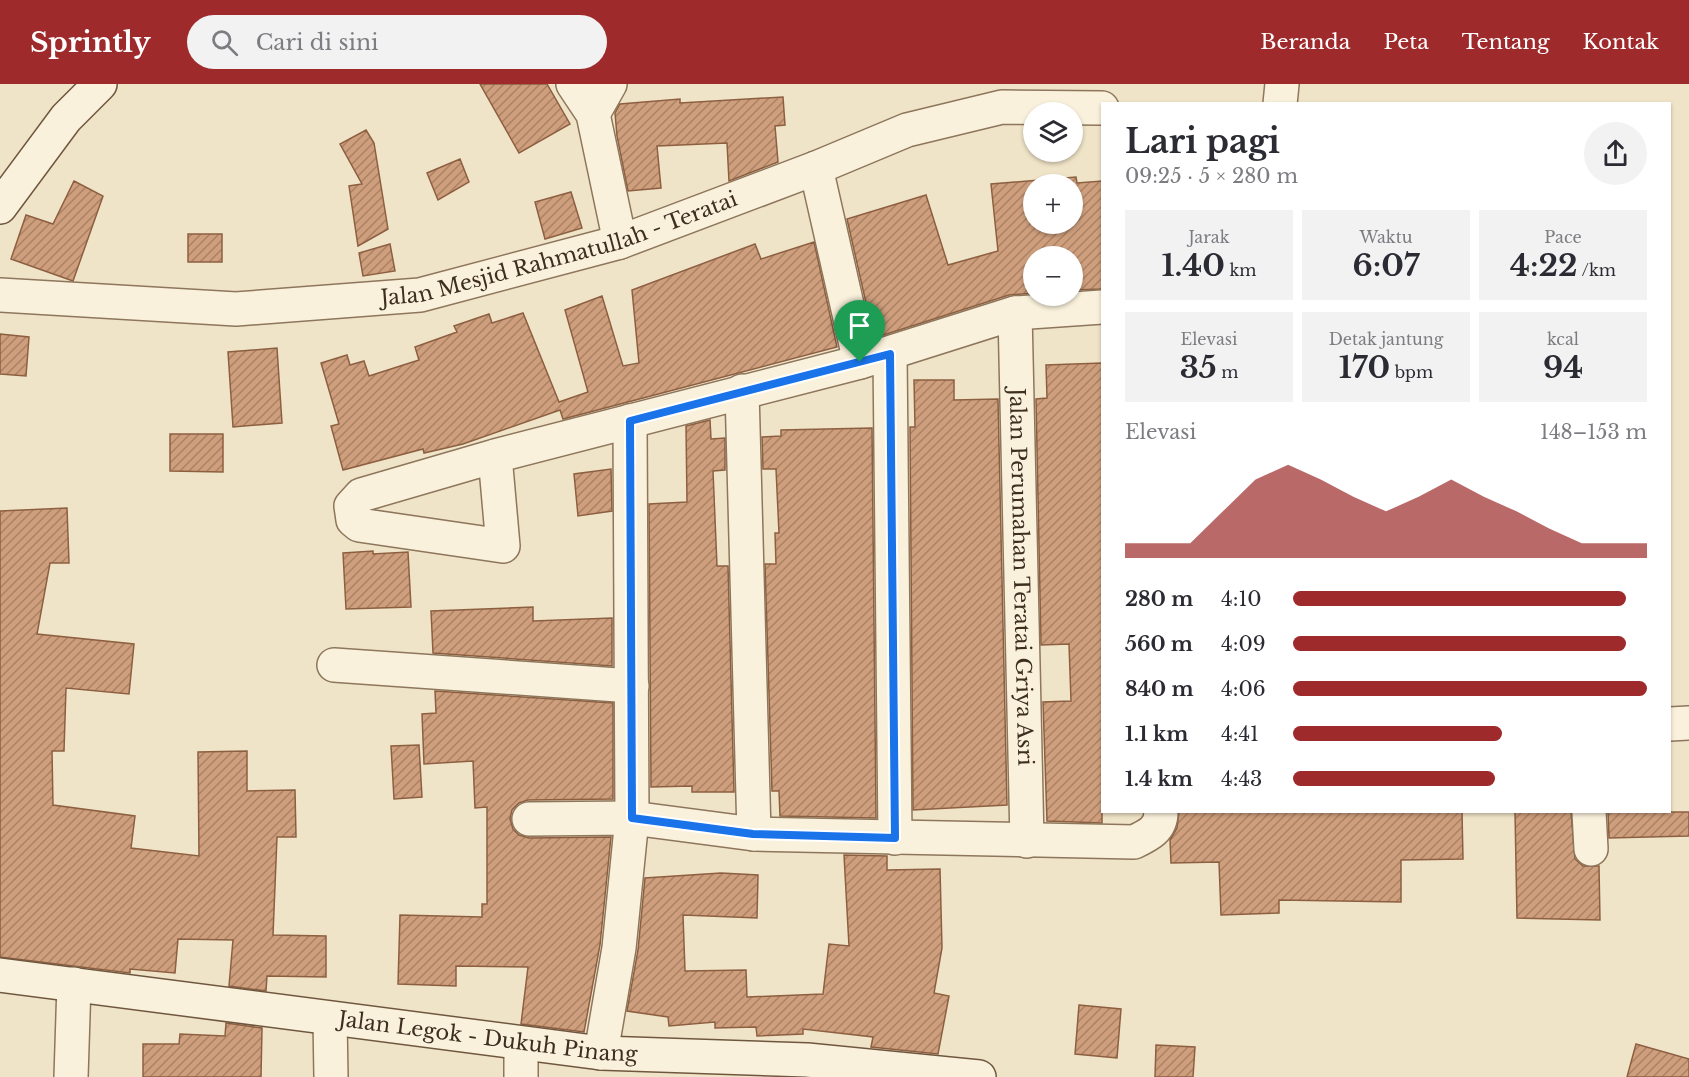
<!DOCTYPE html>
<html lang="id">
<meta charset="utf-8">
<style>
:root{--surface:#fff;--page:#f2f2f3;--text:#2b2b33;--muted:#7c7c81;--accent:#9e2a2b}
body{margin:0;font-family:"Libre Baskerville",serif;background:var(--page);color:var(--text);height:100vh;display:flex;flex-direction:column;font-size:22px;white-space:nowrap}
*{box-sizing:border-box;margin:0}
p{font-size:20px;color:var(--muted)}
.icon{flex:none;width:33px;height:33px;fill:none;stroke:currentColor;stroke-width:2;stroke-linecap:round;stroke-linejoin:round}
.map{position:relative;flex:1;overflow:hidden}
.details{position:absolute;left:1101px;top:18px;width:570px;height:711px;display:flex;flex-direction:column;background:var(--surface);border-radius:0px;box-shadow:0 2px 4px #0004}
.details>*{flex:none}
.fabs{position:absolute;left:1023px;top:18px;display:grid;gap:12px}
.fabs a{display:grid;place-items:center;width:60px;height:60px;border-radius:50%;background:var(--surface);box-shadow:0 2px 4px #0004;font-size:30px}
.pin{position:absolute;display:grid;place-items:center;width:51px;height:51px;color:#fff;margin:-62px -26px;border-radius:50% 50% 50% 0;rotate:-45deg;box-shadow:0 0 6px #0007}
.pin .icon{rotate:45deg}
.round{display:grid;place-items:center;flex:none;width:63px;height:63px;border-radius:32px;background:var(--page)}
.summary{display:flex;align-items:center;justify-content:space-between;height:102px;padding:0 24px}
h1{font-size:33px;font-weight:700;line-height:45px}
.figures{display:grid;grid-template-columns:repeat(3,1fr);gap:9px;height:102px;padding:6px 24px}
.figures div{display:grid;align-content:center;border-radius:0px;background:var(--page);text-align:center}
.figures b{font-size:30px;font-weight:700}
.figures small{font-size:16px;font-weight:400}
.figures p{font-size:16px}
.chart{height:168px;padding:12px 24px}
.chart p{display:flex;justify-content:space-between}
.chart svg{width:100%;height:108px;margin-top:6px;fill:var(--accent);opacity:.7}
ul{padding:0 24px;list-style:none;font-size:20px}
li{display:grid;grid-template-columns:96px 72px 1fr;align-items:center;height:45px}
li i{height:15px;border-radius:8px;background:var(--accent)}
header{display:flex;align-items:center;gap:36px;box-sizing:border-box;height:84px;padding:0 30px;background:var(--accent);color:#fff}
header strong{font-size:28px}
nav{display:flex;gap:33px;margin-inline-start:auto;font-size:21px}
.search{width:420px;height:54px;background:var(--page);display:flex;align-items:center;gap:15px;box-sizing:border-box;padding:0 21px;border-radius:33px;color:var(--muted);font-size:22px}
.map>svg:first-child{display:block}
.building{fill:url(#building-hatch);stroke:#8d5f41;stroke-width:1.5;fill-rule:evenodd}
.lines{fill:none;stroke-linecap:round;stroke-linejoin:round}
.street-casing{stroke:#8d765c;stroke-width:36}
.secondary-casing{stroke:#6f573f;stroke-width:36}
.street{stroke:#faf1dc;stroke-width:33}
.secondary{stroke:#faf1dc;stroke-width:33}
.route-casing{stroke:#fff;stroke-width:12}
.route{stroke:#1a73e8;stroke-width:8}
.labels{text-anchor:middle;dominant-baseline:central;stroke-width:4.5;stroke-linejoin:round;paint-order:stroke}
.street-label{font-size:21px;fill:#3d2e20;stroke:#f7eed8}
</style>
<header>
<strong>Sprintly</strong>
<div class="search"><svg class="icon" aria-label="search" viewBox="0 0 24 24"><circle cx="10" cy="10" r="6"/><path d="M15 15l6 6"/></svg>Cari di sini</div>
<nav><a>Beranda</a><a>Peta</a><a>Tentang</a><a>Kontak</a></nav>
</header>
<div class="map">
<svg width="1689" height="993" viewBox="0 0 1689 993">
<defs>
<pattern id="building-hatch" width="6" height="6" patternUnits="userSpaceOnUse" patternTransform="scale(1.5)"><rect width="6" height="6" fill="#cf9f7d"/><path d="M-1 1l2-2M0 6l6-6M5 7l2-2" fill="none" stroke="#a98266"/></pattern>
</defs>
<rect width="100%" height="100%" fill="#f0e4c8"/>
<!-- building -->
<path class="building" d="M 480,0 L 547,0 L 570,40 L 519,69 Z
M 783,13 L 785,41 L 775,42 L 778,78 L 729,97 L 727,59 L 657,62 L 661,104 L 628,107 L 617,52 L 615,29 L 620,20 L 680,15 L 680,19 Z
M 366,46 L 374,59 L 388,145 L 358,162 L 349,102 L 362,100 L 340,60 Z
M 460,75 L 469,98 L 438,116 L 427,89 Z
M 1076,93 L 1077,99 L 1102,97 L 1102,205 L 1072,206 L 1072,172 L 1034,172 L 1034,209 L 1009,211 L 874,254 L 847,135 L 926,111 L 948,181 L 998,167 L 991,100 ZM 1034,100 L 1072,100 L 1072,140 L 1034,140 Z
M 74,97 L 103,112 L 73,197 L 11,175 L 26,131 L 53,140 Z
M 571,108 L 582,144 L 545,155 L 535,118 Z
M 188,150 L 222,150 L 222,178 L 188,178 Z
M 814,158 L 837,263 L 563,335 L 560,326 L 463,360 L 424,369 L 423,365 L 343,386 L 331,342 L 339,340 L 321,279 L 347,271 L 350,281 L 364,277 L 369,292 L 419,276 L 415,263 L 457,248 L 454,242 L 489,230 L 492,239 L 523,229 L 559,318 L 588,308 L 565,226 L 602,212 L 623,282 L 639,279 L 632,206 L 755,160 L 761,175 Z
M 390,160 L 395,187 L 363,192 L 359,169 Z
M 0,250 L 29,253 L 26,292 L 0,290 Z
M 277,264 L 282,339 L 233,343 L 228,268 Z
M 1102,279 L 1102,739 L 1047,737 L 1043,618 L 1071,617 L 1069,560 L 1041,561 L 1036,315 L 1047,314 L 1046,281 Z
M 914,296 L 954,296 L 954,316 L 998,315 L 1007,721 L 913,726 L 910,343 L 915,343 Z
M 710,336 L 711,355 L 725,354 L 725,386 L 713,387 L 717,482 L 728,482 L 734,708 L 692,708 L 692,702 L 651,703 L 649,420 L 687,418 L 686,342 Z
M 872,344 L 876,734 L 780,732 L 779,707 L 772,707 L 765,480 L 776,480 L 775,449 L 779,449 L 776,385 L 763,385 L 762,353 L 781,352 L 781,346 Z
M 170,350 L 223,350 L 223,388 L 170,387 Z
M 611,385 L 612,427 L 578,432 L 574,390 Z
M 67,424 L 69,479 L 50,479 L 37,550 L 134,560 L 129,610 L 66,604 L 64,667 L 52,667 L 53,721 L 135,732 L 131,764 L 199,772 L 198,668 L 247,667 L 247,707 L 295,706 L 296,753 L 277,753 L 273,851 L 326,852 L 326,893 L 267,892 L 266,907 L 229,902 L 233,856 L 178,855 L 175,889 L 130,885 L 130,889 L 0,873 L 0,427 Z
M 373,467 L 373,470 L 408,468 L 411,523 L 346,525 L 343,469 Z
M 533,523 L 533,537 L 612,534 L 612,582 L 433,569 L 431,527 Z
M 435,607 L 613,619 L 613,715 L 528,716 L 519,719 L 512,726 L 510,735 L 513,745 L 519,751 L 529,754 L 611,753 L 600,861 L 584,948 L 521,940 L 528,883 L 456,882 L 456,902 L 398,900 L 400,831 L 482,833 L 482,820 L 487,820 L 487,723 L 475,724 L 473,677 L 424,680 L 422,630 L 436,629 Z
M 419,661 L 422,713 L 394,715 L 391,662 Z
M 1179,728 L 1462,728 L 1463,775 L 1401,776 L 1401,818 L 1279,816 L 1279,829 L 1221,831 L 1219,778 L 1171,779 L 1170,756 L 1177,744 Z
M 1515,728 L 1571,728 L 1575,775 L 1583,782 L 1599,782 L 1600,836 L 1517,834 Z
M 1608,728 L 1689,728 L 1689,752 L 1609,754 Z
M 844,771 L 887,772 L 887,786 L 940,785 L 942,864 L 934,909 L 949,912 L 938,970 L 871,963 L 873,953 L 803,945 L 803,950 L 757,952 L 756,943 L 715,944 L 715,938 L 669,942 L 668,933 L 627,927 L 638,866 L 645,794 L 721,789 L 758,791 L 757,834 L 683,831 L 685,887 L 746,886 L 747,913 L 823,910 L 829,860 L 849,862 Z
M 1079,921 L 1121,925 L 1117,974 L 1075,970 Z
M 226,939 L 262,944 L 261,993 L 143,993 L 143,960 L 179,960 L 180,950 L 225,952 Z
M 1636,960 L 1689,975 L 1689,993 L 1627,993 Z
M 1156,961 L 1195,963 L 1193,993 L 1155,993 Z"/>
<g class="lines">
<defs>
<g id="street">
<path d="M 573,0 L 593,30 L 620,158"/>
<path d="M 1280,20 L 1282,0"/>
<path d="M 593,30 L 610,0"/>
<path d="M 816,84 L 860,278"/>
<path id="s1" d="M 0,211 L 236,225 L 420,211 L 620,158 L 816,84 L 907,46 L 1002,23 L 1102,24"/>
<path id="s2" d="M 1015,229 L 1027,757"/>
<path d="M 890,270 L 895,754"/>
<path d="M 742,307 L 754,750"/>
<path d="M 495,372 L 503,462 L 359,441 L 353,436 L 351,422 L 361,411 L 495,372 L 860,278 L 1015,229 L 1102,223"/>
<path d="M 334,581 L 632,602"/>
<path d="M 1670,640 L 1689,639"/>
<path d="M 1589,728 L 1591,765"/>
<path d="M 529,735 L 632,734 L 754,750 L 1134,758 C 1149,751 1161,745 1161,728"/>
<path d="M 330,935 L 331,993"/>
<path d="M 521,960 L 521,993"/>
<path d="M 601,969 L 619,864 L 632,734 L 630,337"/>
<path d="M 71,993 L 74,900"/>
</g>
<g id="secondary">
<path d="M 0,123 L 66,34 L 100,0"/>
<path id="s3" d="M 0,891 L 601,969 L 807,976 L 979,993"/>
</g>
</defs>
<!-- street casing -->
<use href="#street" class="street-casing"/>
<!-- secondary casing -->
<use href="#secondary" class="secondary-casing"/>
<!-- street -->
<use href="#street" class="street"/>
<!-- secondary -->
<use href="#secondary" class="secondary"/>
</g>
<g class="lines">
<defs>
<path id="route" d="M 890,270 L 895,754 L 753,750 L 632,734 L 630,337 Z"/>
</defs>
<!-- route casing -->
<use href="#route" class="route-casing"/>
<!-- route -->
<use href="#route" class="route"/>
</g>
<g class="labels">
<!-- street labels -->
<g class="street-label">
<text stroke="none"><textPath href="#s1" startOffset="567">Jalan Mesjid Rahmatullah - Teratai</textPath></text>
<text stroke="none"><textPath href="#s2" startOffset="264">Jalan Perumahan Teratai Griya Asri</textPath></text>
<text stroke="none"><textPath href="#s3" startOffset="492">Jalan Legok - Dukuh Pinang</textPath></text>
</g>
</g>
</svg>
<div class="fabs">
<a><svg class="icon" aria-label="layers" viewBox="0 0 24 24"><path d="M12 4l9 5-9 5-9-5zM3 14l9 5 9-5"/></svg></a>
<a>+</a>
<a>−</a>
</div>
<div class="pin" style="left:860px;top:278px;background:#1e9e55"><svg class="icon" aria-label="arrive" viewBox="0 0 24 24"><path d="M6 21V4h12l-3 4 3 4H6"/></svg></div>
<section class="details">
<div class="summary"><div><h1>Lari pagi</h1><p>09:25 · 5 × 280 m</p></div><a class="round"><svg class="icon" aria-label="share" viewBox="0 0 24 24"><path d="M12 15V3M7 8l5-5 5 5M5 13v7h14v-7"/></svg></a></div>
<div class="figures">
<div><p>Jarak</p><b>1.40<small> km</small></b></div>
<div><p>Waktu</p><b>6:07</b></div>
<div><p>Pace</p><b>4:22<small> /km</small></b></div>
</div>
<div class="figures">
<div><p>Elevasi</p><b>35<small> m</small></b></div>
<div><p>Detak jantung</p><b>170<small> bpm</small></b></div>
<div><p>kcal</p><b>94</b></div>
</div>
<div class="chart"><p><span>Elevasi</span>148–153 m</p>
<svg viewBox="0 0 160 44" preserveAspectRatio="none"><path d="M0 44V38L10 38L20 38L30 25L40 12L50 6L60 12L70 19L80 25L90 19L100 12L110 19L120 25L130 32L140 38L150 38L160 38V44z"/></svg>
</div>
<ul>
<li><b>280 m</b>4:10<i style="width:94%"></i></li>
<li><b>560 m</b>4:09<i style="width:94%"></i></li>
<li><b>840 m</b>4:06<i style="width:100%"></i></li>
<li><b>1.1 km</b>4:41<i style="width:59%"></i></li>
<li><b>1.4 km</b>4:43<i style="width:57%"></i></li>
</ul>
</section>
</div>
